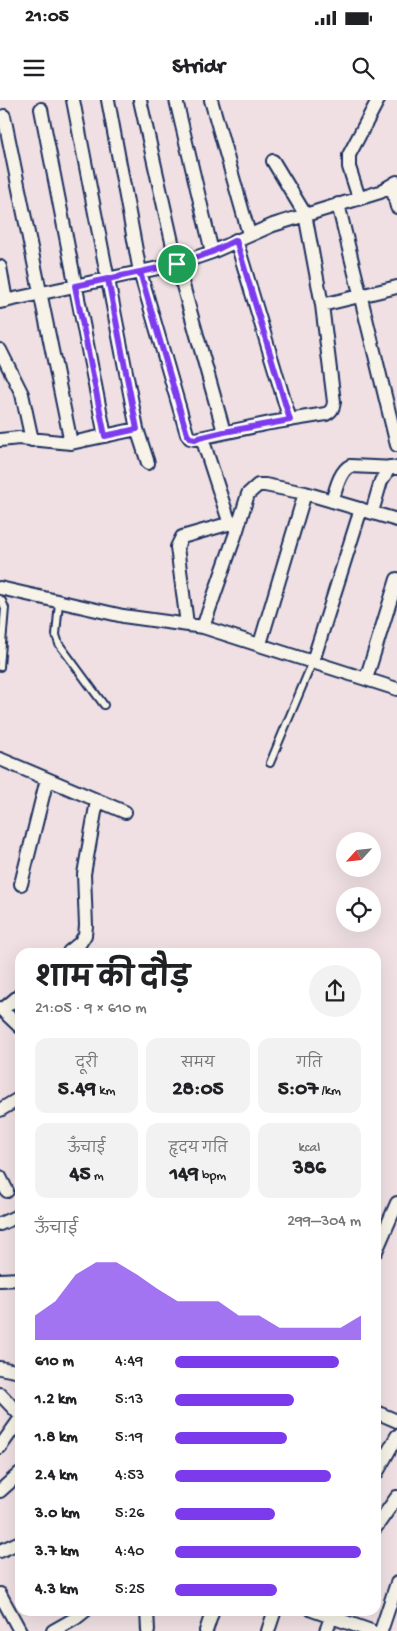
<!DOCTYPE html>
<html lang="hi">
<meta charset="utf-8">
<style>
:root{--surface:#fff;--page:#f2f2f2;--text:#202124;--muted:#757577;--accent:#7c3aed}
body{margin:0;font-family:"Gochi Hand","Playpen Sans Deva",sans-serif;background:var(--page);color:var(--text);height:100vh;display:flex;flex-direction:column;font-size:19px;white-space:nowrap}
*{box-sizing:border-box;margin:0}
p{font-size:16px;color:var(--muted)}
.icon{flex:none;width:28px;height:28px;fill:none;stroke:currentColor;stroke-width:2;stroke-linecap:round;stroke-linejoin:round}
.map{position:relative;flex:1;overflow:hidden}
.drawer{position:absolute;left:15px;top:848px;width:366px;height:668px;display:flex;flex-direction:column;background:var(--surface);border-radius:15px;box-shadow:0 5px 20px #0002}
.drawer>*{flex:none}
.needle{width:32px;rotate:243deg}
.controls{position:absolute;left:336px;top:732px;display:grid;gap:10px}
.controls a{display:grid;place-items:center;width:45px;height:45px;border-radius:50%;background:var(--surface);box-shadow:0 5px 20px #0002;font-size:25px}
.pin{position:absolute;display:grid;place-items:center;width:42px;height:42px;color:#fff;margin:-21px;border:2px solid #fff;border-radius:50%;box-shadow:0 1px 5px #0007}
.round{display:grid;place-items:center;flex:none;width:52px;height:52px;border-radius:26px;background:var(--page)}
.headline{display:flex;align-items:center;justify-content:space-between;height:85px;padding:0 20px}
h1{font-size:28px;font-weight:700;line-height:38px}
.metrics{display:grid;grid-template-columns:repeat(3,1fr);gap:8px;height:85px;padding:5px 20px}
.metrics div{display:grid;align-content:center;border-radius:12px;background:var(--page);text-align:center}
.metrics b{font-size:21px;font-weight:700}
.metrics small{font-size:14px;font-weight:400}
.metrics p{font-size:14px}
.chart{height:140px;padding:10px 20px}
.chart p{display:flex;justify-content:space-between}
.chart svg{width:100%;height:90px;margin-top:5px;fill:var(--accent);opacity:.7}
ul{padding:0 20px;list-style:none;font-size:16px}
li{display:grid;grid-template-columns:80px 60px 1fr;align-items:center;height:38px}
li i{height:12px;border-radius:6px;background:var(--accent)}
.status{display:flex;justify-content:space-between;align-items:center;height:35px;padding:0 25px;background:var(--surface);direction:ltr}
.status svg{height:14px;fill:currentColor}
header{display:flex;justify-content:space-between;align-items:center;height:65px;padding:0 20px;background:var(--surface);font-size:22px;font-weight:700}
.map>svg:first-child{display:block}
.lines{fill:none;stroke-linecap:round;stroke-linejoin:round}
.service-casing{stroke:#1b2f5e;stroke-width:10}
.minor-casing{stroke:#1b2f5e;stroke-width:16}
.service{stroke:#f7f3e8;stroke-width:6}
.minor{stroke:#f7f3e8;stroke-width:12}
.route-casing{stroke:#fff;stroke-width:10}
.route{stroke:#7c3aed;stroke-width:6}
</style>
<div class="status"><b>21:05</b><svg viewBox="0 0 49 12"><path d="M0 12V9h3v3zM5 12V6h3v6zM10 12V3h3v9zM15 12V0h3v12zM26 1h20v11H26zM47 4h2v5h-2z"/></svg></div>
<header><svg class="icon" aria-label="menu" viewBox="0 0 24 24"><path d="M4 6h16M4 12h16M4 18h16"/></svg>Stridr<svg class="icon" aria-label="search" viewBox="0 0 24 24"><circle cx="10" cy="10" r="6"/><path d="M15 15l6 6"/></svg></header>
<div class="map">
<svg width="397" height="1531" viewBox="0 0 397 1531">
<rect width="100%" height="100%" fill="#f0e0e3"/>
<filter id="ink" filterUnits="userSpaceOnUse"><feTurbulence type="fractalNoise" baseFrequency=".02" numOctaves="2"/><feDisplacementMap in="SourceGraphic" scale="10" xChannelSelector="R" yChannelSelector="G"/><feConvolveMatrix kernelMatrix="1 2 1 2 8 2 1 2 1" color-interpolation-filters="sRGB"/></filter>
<g filter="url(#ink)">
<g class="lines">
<defs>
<path id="service" d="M 0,499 L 2,501 L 5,508 L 0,567
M 59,502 L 56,535 L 59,544 L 104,605
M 270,663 L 313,561"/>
<path id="minor" d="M 73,0 L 137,329 L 148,363
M 108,0 L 140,172 L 187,334 L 190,338 L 195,339 L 270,323 L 326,314 C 332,311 333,308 334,302 L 322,205 L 305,114 L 273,61
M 140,0 L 177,164 L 224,332
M 176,0 L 212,152
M 211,0 L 249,134
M 41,9 L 105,336
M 4,16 L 71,343
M 392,86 L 397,107
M 359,98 L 349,67 L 349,55 L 378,0
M 338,104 L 397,345
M 236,140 L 290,320
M 0,167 L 6,201
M 0,202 L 177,164 L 212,152 L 273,125 L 380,92 L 397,82
M 322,205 L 397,187
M 0,250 L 22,294 L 32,340
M 202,338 L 228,418 L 236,429
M 0,340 L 19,338 L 71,343 L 137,329
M 332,401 C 336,390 339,372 350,366 L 397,368
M 372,412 L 381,381 L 390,367
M 0,488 L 123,516 L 203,527 L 397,589
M 187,524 L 177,447 L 182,437 L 231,423
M 203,527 L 237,430 L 248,394 L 258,385 L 265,385 L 305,393 L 397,420
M 260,544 L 305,393
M 313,561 L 361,409
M 366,579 L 397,479
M 0,659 L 125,712
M 21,784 L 47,679
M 69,852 L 80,843 L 85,835 L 86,826 L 84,774 L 97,701
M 0,908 L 20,927
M 2,910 L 20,895
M 0,1010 L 20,998
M 0,1077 L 7,1091
M 0,1124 L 20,1115
M 376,1151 L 397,1103
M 0,1180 L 20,1179
M 0,1268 L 20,1272
M 0,1294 L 20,1315
M 376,1312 L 397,1321
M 0,1347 L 20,1319
M 376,1374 L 397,1336
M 0,1391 L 20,1373
M 376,1427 L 397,1397
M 0,1451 L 20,1442
M 0,1494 L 20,1531
M 147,1510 L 148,1531
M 312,1510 L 371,1531
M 53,1531 L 76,1518 L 86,1510
M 206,1531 L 213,1510
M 268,1531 L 275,1510
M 326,1531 L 334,1510
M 381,1531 L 397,1483"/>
</defs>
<!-- service casing -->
<use href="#service" class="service-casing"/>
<!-- minor casing -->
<use href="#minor" class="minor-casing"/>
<!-- service -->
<use href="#service" class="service"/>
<!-- minor -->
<use href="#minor" class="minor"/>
</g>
</g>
<g class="lines" filter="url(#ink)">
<defs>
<path id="route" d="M 177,164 L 108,179 L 137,329 L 105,336 L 75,186 L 140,172 L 187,334 L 190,338 L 195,339 L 224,332 L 290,320 L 236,140 L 212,152 L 177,164"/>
</defs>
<!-- route casing -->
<use href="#route" class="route-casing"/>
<!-- route -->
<use href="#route" class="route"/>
</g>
</svg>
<div class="controls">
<a><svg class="needle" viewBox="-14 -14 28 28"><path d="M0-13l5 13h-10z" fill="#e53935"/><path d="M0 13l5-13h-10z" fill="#757577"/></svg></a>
<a><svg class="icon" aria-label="locate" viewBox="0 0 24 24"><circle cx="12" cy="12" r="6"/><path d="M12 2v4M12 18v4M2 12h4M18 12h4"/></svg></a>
</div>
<div class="pin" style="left:177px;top:164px;background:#1e9e55"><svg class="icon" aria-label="arrive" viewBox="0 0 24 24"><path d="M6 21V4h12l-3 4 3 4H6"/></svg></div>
<section class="drawer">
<div class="headline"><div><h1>शाम की दौड़</h1><p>21:05 · 9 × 610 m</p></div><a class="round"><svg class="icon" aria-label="share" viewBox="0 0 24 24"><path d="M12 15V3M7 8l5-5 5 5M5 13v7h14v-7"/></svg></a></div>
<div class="metrics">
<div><p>दूरी</p><b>5.49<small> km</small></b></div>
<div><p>समय</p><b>28:05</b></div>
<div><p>गति</p><b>5:07<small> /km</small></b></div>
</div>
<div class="metrics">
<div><p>ऊँचाई</p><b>45<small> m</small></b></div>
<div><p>हृदय गति</p><b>149<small> bpm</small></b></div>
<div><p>kcal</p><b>386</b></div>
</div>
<div class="chart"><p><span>ऊँचाई</span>299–304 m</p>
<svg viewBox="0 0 160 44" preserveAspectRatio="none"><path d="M0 44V32L10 25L20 12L30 6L40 6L50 12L60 19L70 25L80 25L90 25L100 32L110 32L120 38L130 38L140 38L150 38L160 32V44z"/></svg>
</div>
<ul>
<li><b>610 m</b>4:49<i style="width:88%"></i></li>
<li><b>1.2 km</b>5:13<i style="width:64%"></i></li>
<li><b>1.8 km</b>5:19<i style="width:60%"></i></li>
<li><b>2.4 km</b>4:53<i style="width:84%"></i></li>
<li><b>3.0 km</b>5:26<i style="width:54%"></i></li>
<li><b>3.7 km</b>4:40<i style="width:100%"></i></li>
<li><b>4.3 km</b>5:25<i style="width:55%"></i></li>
</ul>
</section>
</div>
